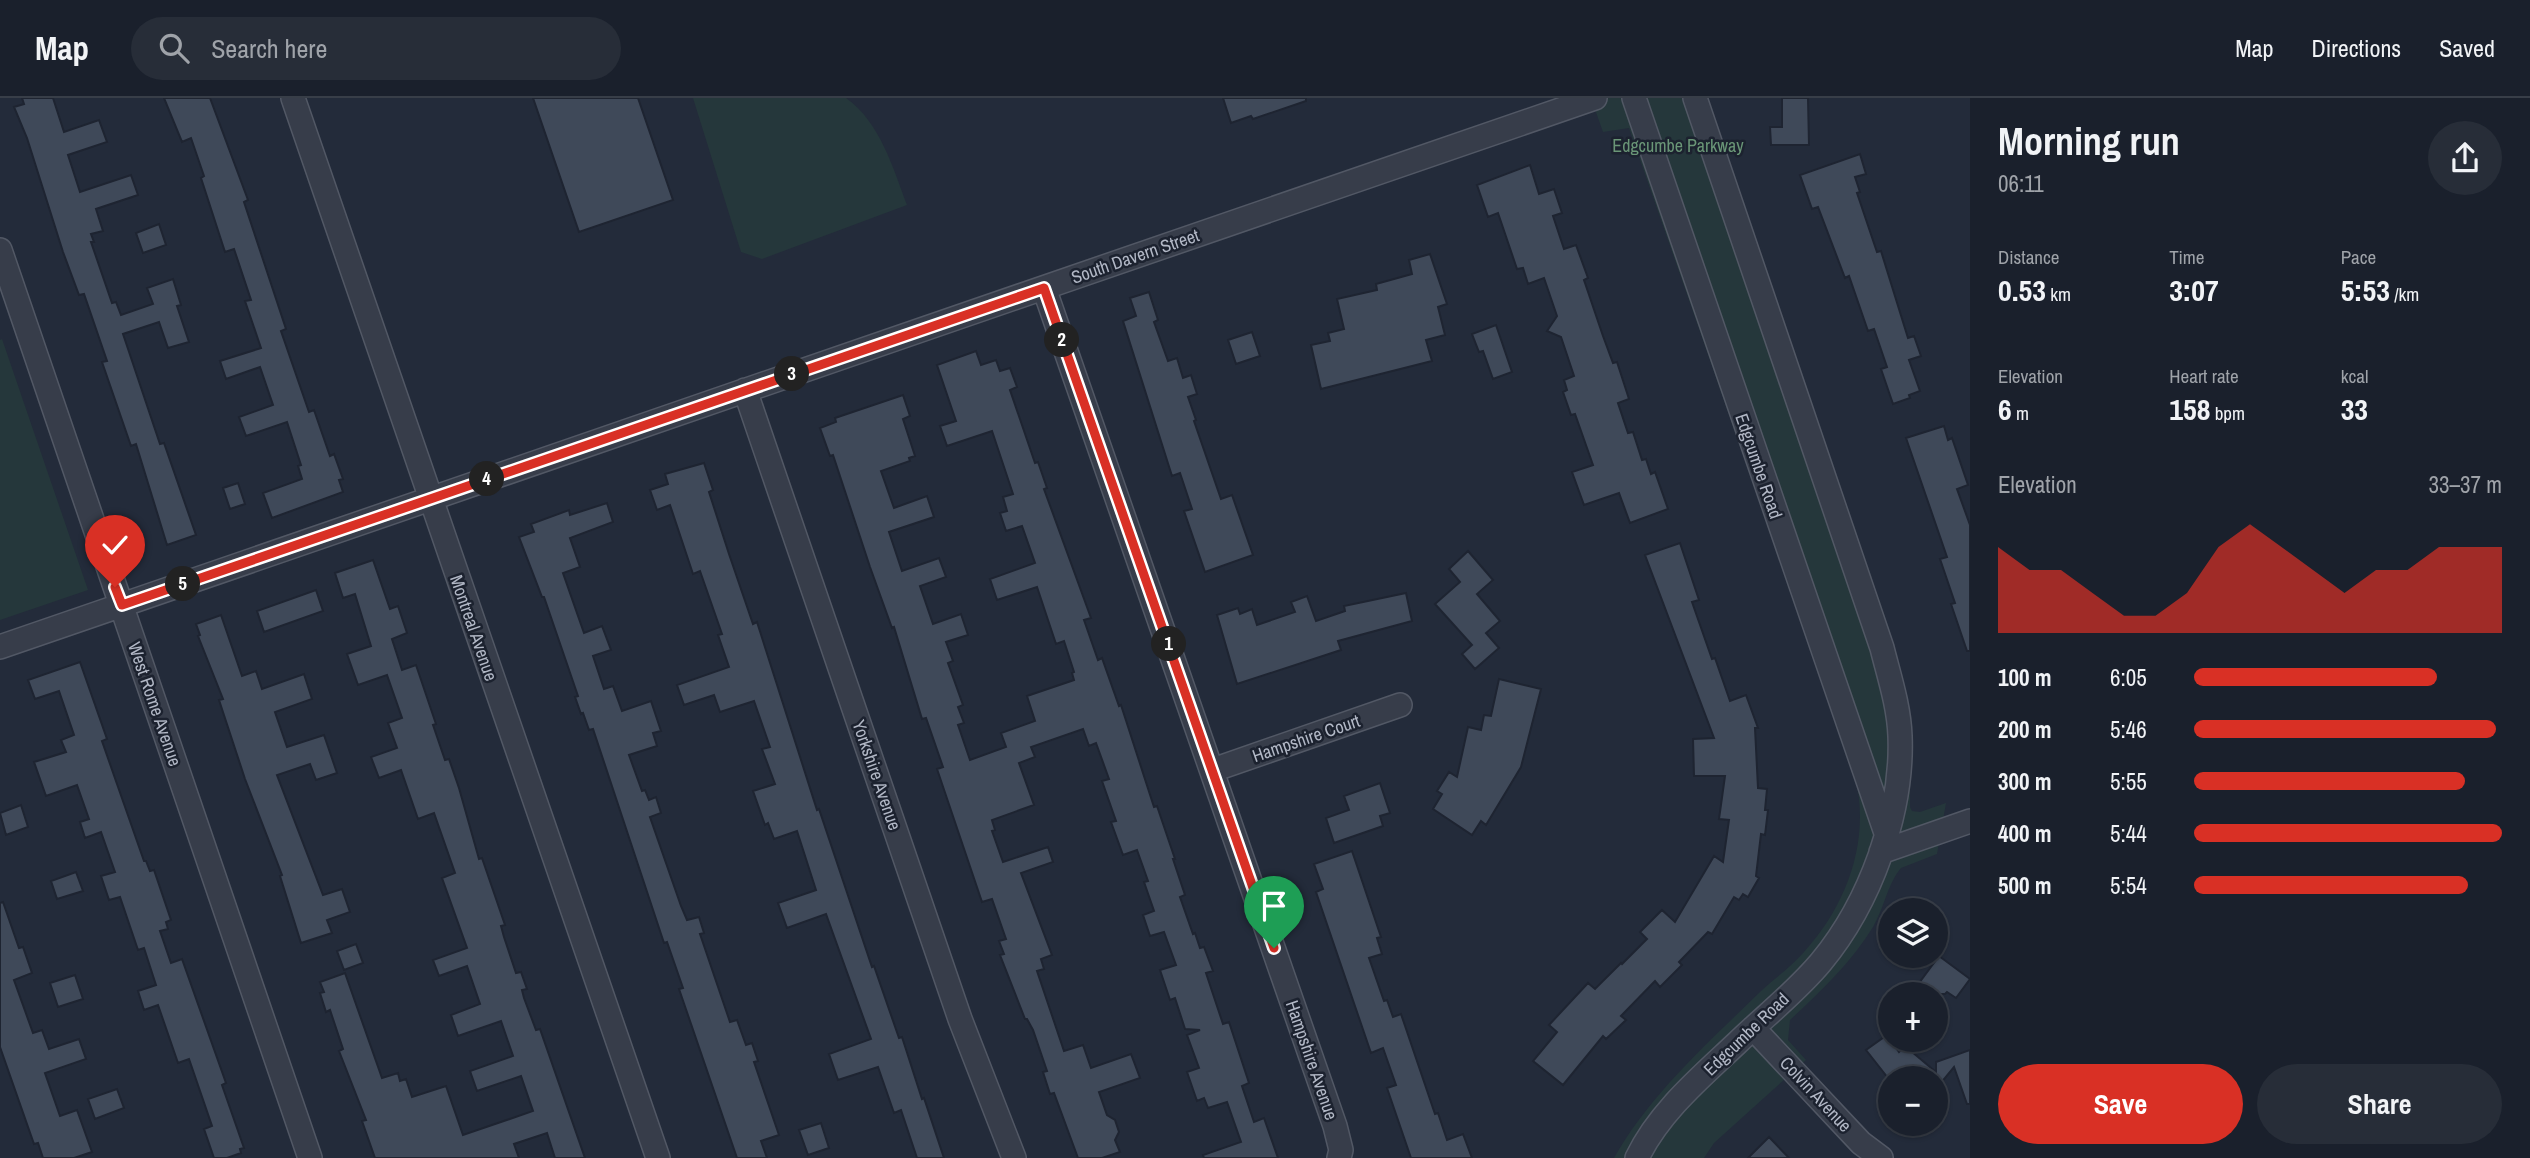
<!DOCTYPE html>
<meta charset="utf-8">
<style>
:root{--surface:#1a202c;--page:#272d38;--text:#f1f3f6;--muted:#9fa3a9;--line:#383e48;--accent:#d93025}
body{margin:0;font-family:"Archivo Narrow",sans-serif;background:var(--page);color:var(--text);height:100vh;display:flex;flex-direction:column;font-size:26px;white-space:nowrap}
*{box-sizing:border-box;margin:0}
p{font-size:23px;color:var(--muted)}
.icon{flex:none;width:38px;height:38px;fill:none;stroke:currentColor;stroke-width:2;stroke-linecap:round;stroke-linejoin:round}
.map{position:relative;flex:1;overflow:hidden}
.side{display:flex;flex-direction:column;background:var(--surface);width:560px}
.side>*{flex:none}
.controls{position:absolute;left:1878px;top:800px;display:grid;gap:14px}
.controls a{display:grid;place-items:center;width:70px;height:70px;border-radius:50%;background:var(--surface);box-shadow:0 2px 5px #0004,0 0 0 2px var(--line);font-size:35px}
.pin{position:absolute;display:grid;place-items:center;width:60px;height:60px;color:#fff;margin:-72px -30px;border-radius:50% 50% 50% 0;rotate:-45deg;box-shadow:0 0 7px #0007}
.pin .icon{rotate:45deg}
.km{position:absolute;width:35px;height:35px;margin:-18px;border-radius:50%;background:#222;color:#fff;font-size:19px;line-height:35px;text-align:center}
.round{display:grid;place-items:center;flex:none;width:74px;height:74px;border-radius:37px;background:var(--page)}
.head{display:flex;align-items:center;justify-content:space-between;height:119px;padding:0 28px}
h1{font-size:38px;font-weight:700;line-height:52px}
.metrics{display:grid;grid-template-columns:repeat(3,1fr);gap:10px;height:119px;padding:7px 28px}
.metrics div{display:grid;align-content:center}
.metrics b{font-size:30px;font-weight:700}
.metrics small{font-size:19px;font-weight:400}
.metrics p{font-size:19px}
.chart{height:196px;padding:14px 28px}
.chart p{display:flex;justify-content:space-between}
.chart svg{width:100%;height:126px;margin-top:7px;fill:var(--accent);opacity:.7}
.button{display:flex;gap:14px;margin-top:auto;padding:14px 28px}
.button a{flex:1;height:80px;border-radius:42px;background:var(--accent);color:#fff;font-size:28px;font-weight:700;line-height:80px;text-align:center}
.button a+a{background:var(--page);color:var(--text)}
ul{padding:0 28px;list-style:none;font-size:23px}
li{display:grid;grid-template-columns:112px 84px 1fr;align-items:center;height:52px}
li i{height:18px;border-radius:9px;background:var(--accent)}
header{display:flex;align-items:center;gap:42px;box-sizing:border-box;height:98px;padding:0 35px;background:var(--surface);border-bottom:2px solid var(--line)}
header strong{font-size:33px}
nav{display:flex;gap:38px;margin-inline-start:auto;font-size:24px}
.search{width:490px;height:63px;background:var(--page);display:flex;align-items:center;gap:18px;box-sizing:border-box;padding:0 24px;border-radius:38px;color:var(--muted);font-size:26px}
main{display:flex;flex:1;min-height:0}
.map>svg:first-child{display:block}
.green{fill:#25373b}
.building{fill:#3f4959;stroke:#1e2431;stroke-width:2}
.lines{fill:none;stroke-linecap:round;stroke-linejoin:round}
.minor-casing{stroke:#525865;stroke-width:26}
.minor{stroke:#373d4a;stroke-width:23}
.route-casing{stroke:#fff;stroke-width:14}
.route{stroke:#d93025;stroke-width:9}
.labels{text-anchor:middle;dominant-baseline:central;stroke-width:5;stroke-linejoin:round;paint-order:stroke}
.park-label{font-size:18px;fill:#6a9677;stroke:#1c222f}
.street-label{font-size:18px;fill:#b2b8c6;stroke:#1c222f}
</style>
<header>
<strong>Map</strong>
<div class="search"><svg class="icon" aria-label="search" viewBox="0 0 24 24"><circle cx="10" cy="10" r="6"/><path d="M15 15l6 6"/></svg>Search here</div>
<nav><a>Map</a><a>Directions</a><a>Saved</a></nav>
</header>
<main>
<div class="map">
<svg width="1970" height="1060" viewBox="0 0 1970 1060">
<rect width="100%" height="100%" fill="#232b3a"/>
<!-- green -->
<path class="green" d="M 693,0 L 846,0 C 880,24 893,70 907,107 L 762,161 L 741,154 Z
M 1591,0 L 1706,0 L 1890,534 L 1904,591 L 1910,630 L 1910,709 L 1912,713 L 1920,714 L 1946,705 L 1937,756 L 1901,770 C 1888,785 1884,810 1873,829 C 1851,865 1821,893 1790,922 L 1788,942 L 1806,962 L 1714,1045 L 1704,1060 L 1614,1060 C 1651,995 1708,945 1761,893 C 1775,880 1791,869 1804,854 C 1847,807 1871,742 1855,678 L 1629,30 L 1603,34 Z
M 2,241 L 88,492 L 0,522 L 0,242 Z"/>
<!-- building -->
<path class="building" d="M 22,0 L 53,0 L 64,34 L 99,22 L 107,44 L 68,57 L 80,94 L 131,77 L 138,97 L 96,111 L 103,133 L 91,136 L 94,144 L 91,144 L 112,205 L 116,204 L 121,217 L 153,206 L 147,190 L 173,181 L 181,207 L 177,208 L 189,244 L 168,250 L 159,224 L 123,236 L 160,346 L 164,345 L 196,437 L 167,447 L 136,346 L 131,348 L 102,264 L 107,263 L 84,196 L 79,197 L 63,154 L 27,40 L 14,9 L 24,6 Z
M 164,0 L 210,0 L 248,102 L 244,104 L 286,231 L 281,233 L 309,314 L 314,312 L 330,358 L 334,356 L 343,381 L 339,382 L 343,394 L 272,420 L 263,395 L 302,381 L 298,368 L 301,367 L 287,324 L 246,338 L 239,319 L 273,307 L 260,269 L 226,281 L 220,263 L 261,250 L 245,203 L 251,202 L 234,151 L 225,154 L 201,80 L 204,78 L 191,40 L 182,44 Z
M 533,0 L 638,0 L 673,102 L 579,134 Z
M 1223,0 L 1306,0 L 1306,3 L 1253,21 L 1251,18 L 1231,25 Z
M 1782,0 L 1808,0 L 1809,47 L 1771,47 L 1770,29 L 1782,29 Z
M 1860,56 L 1866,76 L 1855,79 L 1860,94 L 1857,95 L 1877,154 L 1881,153 L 1908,240 L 1914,238 L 1921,258 L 1909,262 L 1920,293 L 1909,297 L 1910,300 L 1893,306 L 1881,271 L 1887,269 L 1874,231 L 1868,233 L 1849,178 L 1845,180 L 1818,109 L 1812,111 L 1800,77 Z
M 1530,67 L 1539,96 L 1554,91 L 1562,115 L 1553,118 L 1564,151 L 1576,147 L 1588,180 L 1584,182 L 1603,238 L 1613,265 L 1617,264 L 1629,301 L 1618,305 L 1628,335 L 1633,334 L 1642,362 L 1646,361 L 1651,376 L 1655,374 L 1668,411 L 1630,425 L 1619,395 L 1584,407 L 1572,374 L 1593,367 L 1575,316 L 1571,317 L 1563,294 L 1567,292 L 1564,282 L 1574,278 L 1561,239 L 1547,233 L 1557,218 L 1544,180 L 1528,186 L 1523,170 L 1517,171 L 1498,115 L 1488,119 L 1477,87 Z
M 159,126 L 166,147 L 143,155 L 136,135 Z
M 1430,156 L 1447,206 L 1438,209 L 1445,237 L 1426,242 L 1432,263 L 1321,291 L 1311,247 L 1330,243 L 1328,235 L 1344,231 L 1337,201 L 1377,192 L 1376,186 L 1412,176 L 1409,162 Z
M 1149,194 L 1158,222 L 1154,224 L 1168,263 L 1177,260 L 1183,280 L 1191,277 L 1197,296 L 1188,299 L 1196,322 L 1194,323 L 1221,401 L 1232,397 L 1253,457 L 1205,474 L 1184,413 L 1192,411 L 1180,375 L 1172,378 L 1123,223 L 1136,218 L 1130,200 Z
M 1496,227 L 1512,274 L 1493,281 L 1483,253 L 1479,254 L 1472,236 Z
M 1252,234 L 1260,258 L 1236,266 L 1228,242 Z
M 976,253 L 981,267 L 996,262 L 1000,273 L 1010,270 L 1017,289 L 1010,292 L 1035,365 L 1038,364 L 1047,390 L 1044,391 L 1091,520 L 1084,522 L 1098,562 L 1102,560 L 1119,608 L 1121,607 L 1154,709 L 1157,708 L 1175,761 L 1173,761 L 1185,797 L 1180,799 L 1193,836 L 1195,835 L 1200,850 L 1204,849 L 1213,873 L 1206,875 L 1223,926 L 1229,924 L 1249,985 L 1242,988 L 1254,1024 L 1264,1020 L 1278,1060 L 1204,1060 L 1203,1057 L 1241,1044 L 1227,1004 L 1208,1010 L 1204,1000 L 1197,1003 L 1187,974 L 1199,970 L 1187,937 L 1200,932 L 1185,931 L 1175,900 L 1170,902 L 1160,872 L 1176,867 L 1164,834 L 1150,838 L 1143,817 L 1154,813 L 1144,784 L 1148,783 L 1137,752 L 1123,757 L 1111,724 L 1116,723 L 1102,683 L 1109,681 L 1096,645 L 1089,648 L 1083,631 L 1031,649 L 1035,659 L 1019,665 L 1034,707 L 992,722 L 995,732 L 992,733 L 1003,764 L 1048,749 L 1053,764 L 1021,775 L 1052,857 L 1041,861 L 1044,871 L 1037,873 L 1064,953 L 1083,947 L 1091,970 L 1131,956 L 1140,980 L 1099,994 L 1107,1017 L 1115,1022 L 1119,1034 L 1115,1042 L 1120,1054 L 1102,1060 L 1078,1060 L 1054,995 L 1050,996 L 1043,974 L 1047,973 L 1033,932 L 1027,921 L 1025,921 L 1000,857 L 1004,856 L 999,843 L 1006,841 L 992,801 L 982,804 L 937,671 L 943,669 L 926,620 L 922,621 L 894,529 L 892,530 L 870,469 L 833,357 L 830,358 L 820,330 L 836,324 L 835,320 L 903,297 L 910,318 L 903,321 L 915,358 L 909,360 L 910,363 L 881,373 L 894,410 L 927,398 L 934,419 L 889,434 L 902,473 L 939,460 L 946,479 L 920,488 L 933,526 L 961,516 L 968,537 L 946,544 L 953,563 L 948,565 L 963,607 L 958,609 L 964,625 L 958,627 L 970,662 L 1006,649 L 1001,635 L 1035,623 L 1027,598 L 1074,582 L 1072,575 L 1074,574 L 1064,543 L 1056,546 L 1037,489 L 997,502 L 990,481 L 1035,465 L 1022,428 L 1006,433 L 1000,415 L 1007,413 L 1003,399 L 1013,396 L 992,333 L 947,348 L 940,328 L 956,323 L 937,267 Z
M 1944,328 L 1948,342 L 1952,340 L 1968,387 L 1957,391 L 1970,427 L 1970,553 L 1967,553 L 1951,506 L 1955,505 L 1940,461 L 1947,459 L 1906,340 Z
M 704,365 L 713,392 L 709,394 L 729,456 L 753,526 L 757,524 L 817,712 L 819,711 L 872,869 L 874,868 L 899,940 L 902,939 L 922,1001 L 924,1000 L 944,1060 L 917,1060 L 901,1012 L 894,1015 L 878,969 L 838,982 L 829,956 L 871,941 L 826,816 L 787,830 L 778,805 L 816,792 L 797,733 L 774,741 L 768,725 L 765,727 L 753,693 L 775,686 L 762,651 L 770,649 L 754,603 L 720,614 L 714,597 L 684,607 L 677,587 L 729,569 L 718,537 L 722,536 L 700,473 L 693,476 L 670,407 L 657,412 L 650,392 L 668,386 L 665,376 Z
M 238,385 L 245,406 L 230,411 L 223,390 Z
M 607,405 L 613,424 L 570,440 L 580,469 L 563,475 L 584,535 L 602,528 L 611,552 L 593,558 L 604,591 L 613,588 L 622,613 L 651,603 L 661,633 L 653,635 L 657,648 L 629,657 L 642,693 L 645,692 L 649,702 L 656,699 L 661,715 L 650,719 L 681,808 L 687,822 L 699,819 L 704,835 L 700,836 L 730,924 L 737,922 L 746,947 L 752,945 L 758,963 L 754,964 L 779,1037 L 761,1043 L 767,1060 L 737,1060 L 679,891 L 683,890 L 667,844 L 664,845 L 593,631 L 589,632 L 583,615 L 581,616 L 575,599 L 578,598 L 544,499 L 542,499 L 519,439 L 534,434 L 531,426 L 569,412 L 570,417 Z
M 1680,445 L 1699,502 L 1692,504 L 1712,561 L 1715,560 L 1730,603 L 1746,597 L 1758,630 L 1755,630 L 1758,690 L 1767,691 L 1765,712 L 1768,712 L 1765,737 L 1761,736 L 1756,778 L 1759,780 L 1748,799 L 1743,796 L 1739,802 L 1734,799 L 1712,836 L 1708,834 L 1679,864 L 1682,867 L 1660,889 L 1655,883 L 1621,918 L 1626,922 L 1606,941 L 1603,938 L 1563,987 L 1533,963 L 1557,934 L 1549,927 L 1588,885 L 1595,891 L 1621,865 L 1622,866 L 1647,841 L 1640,834 L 1662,812 L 1675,824 L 1714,758 L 1723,764 L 1729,722 L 1719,721 L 1725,678 L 1694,678 L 1693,641 L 1714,640 L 1645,457 Z
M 1468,453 L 1493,482 L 1477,496 L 1500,523 L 1486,535 L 1499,550 L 1475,571 L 1462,556 L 1472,547 L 1435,506 L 1460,484 L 1449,471 Z
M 373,462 L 390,511 L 398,508 L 407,535 L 392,541 L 402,572 L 416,567 L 436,626 L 433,627 L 445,662 L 449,661 L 459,690 L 479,761 L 482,760 L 505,827 L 501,828 L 504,839 L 516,875 L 521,874 L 527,891 L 522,892 L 524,900 L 536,932 L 540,931 L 585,1060 L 555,1060 L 547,1035 L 514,1046 L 519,1060 L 375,1060 L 362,1023 L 366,1022 L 339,953 L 343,951 L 330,912 L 326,914 L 320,895 L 324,894 L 320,884 L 345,875 L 382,980 L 398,975 L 400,983 L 406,981 L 412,999 L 446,988 L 463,1037 L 533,1013 L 521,978 L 477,993 L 470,973 L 513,958 L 501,923 L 458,938 L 451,917 L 480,906 L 467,868 L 439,878 L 433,862 L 467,850 L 442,780 L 455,775 L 434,715 L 418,721 L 401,672 L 379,680 L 371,659 L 397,650 L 388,625 L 402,620 L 387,577 L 358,587 L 347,556 L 371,548 L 355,496 L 343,500 L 335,475 Z
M 316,492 L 323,513 L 264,534 L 257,513 Z
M 1406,495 L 1412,523 L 1338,543 L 1341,552 L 1237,586 L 1217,517 L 1238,510 L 1240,516 L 1252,511 L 1257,527 L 1295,514 L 1291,504 L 1307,498 L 1316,523 L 1345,513 L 1344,508 Z
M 221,517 L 242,578 L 256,573 L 262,591 L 304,576 L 312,601 L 275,614 L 287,649 L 324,637 L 337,675 L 316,682 L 310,666 L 277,677 L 323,797 L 342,791 L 350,814 L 327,822 L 332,835 L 301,845 L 280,778 L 282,777 L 245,681 L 219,602 L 223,601 L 198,538 L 200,537 L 196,526 Z
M 80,564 L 107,641 L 102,643 L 117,686 L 144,763 L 146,763 L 150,773 L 154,772 L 171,822 L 166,824 L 168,831 L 160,833 L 171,865 L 182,861 L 226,985 L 222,987 L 244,1050 L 240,1051 L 241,1055 L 227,1060 L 214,1060 L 204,1031 L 212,1028 L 189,961 L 178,965 L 158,907 L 144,912 L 138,893 L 156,887 L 144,850 L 138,852 L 120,799 L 109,802 L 101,778 L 115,774 L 101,734 L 85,740 L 80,724 L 89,721 L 77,687 L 46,698 L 34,664 L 66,654 L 61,642 L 74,637 L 59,593 L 35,601 L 28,582 Z
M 1499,581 L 1541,591 L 1521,669 L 1486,727 L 1481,723 L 1472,737 L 1433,711 L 1442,696 L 1437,693 L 1449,674 L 1457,679 L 1468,629 L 1481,632 L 1484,617 L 1491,618 Z
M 1380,685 L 1390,715 L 1380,718 L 1383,728 L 1334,745 L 1326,720 L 1349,712 L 1344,698 Z
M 21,707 L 28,729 L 6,737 L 0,715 Z
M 1352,753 L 1381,839 L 1377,840 L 1382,856 L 1369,860 L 1384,903 L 1387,902 L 1393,919 L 1401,916 L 1435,1016 L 1438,1015 L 1447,1042 L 1463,1036 L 1472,1060 L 1411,1060 L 1387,990 L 1396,987 L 1383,950 L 1371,955 L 1316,794 L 1323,791 L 1314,766 Z
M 76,774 L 83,793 L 57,801 L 51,783 Z
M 3,804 L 19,850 L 23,849 L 32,875 L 14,882 L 33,935 L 42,932 L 49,951 L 79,941 L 86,961 L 45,975 L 60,1018 L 77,1012 L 92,1054 L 74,1060 L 43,1060 L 38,1045 L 34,1046 L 0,949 L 0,805 Z
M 356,846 L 363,865 L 344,872 L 337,853 Z
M 1939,858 L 1970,881 L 1956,900 L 1947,894 L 1945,896 L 1911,896 Z
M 75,877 L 83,901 L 58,909 L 50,885 Z
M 1887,937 L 1899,954 L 1905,948 L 1936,974 L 1936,964 L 1970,952 L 1970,1006 L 1967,1006 L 1954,969 L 1936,991 L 1936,980 L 1888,980 L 1866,952 Z
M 117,991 L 124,1010 L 95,1021 L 88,1001 Z
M 821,1025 L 829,1050 L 808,1057 L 799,1032 Z
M 1769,1039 L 1789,1060 L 1748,1060 Z"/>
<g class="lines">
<defs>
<path id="minor" d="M 293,0 L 658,1060
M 1634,0 L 1886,735
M 0,152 L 310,1060
M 1044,190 L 1335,1028 L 1341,1052 L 1339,1060
M 745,292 L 960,921 L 1014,1060
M 0,549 L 1595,0
M 1213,672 L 1400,607
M 1881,754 L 1970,723
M 1753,930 L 1861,1045 L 1881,1060
M 1637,1060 C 1659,1014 1701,979 1737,945 C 1765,918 1797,893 1821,864 C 1870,805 1903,715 1900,638 C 1899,608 1889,578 1882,550 L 1695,0"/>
</defs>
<!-- minor casing -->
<use href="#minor" class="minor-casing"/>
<!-- minor -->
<use href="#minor" class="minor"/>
</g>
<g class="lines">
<defs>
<path id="route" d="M 115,489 L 122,507 L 1044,190 L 1274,850"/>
</defs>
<!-- route casing -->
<use href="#route" class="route-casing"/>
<!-- route -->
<use href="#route" class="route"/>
</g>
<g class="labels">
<!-- park labels -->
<g class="park-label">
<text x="1678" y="47">Edgcumbe Parkway</text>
</g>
<!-- street labels -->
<g class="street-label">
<text transform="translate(1135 158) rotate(-19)">South Davern Street</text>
<text transform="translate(1759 368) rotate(71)">Edgcumbe Road</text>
<text transform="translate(474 530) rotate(71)">Montreal Avenue</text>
<text transform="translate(155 606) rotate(71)">West Rome Avenue</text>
<text transform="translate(1306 640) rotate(-19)">Hampshire Court</text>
<text transform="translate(877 677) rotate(71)">Yorkshire Avenue</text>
<text transform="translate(1746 936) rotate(-44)">Edgcumbe Road</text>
<text transform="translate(1312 962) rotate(71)">Hampshire Avenue</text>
<text transform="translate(1816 996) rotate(47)">Colvin Avenue</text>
</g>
</g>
</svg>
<div class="controls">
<a><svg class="icon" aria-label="layers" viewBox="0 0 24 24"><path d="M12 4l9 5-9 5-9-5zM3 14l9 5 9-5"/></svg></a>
<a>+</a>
<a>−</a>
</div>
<div class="pin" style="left:1274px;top:850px;background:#1e9e55"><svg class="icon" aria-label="arrive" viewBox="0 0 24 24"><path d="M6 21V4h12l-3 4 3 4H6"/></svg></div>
<div class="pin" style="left:115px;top:489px;background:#d93025"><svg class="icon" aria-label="check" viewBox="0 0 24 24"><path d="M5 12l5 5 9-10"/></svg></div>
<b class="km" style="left:1169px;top:546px">1</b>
<b class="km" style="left:1062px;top:242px">2</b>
<b class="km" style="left:792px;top:276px">3</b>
<b class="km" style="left:487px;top:381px">4</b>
<b class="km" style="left:183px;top:486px">5</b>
</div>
<section class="side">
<div class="head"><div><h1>Morning run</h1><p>06:11</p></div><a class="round"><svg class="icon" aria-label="share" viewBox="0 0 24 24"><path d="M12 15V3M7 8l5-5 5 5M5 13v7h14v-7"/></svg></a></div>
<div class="metrics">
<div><p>Distance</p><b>0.53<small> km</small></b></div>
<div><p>Time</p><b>3:07</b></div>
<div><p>Pace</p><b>5:53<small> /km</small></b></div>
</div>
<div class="metrics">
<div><p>Elevation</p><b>6<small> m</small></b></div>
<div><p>Heart rate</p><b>158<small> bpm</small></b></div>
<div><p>kcal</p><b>33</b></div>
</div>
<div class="chart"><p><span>Elevation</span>33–37 m</p>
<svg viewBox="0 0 160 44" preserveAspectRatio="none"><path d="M0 44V14L10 22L20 22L30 30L40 38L50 38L60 30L70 14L80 6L90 14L100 22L110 30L120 22L130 22L140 14L150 14L160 14V44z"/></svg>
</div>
<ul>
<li><b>100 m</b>6:05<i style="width:79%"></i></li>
<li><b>200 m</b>5:46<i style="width:98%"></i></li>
<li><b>300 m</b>5:55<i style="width:88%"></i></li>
<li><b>400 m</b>5:44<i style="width:100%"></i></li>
<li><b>500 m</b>5:54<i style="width:89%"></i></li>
</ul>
<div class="button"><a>Save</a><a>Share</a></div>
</section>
</main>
